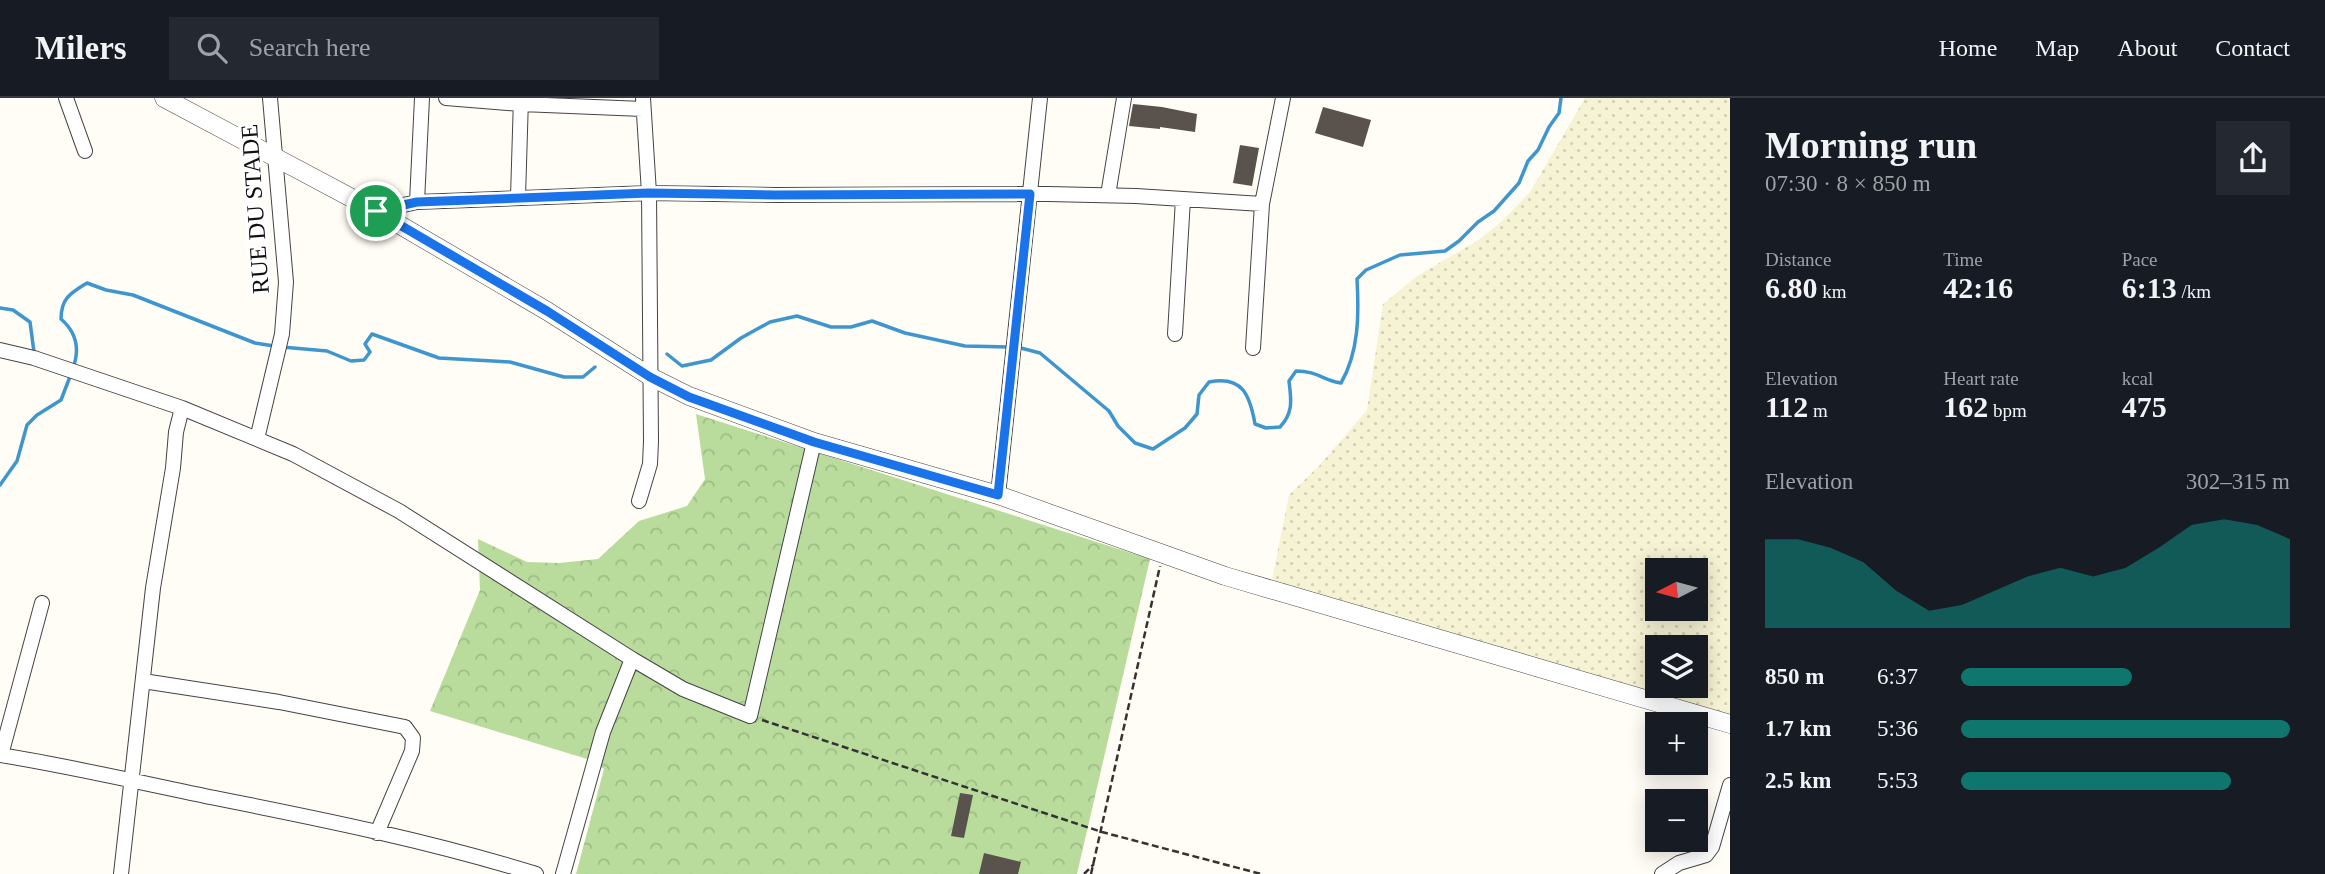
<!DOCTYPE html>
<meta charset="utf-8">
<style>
:root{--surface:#171b24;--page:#242831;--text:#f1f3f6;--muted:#9ea1a6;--line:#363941;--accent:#0f766e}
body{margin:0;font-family:"Times New Roman",serif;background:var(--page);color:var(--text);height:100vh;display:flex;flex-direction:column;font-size:26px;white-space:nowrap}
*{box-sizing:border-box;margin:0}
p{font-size:23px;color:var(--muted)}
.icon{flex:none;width:38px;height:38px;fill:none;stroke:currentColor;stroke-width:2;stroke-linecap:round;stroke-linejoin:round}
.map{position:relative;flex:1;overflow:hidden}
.sheet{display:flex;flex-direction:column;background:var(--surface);width:595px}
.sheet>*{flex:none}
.needle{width:46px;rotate:264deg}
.fabs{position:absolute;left:1645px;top:460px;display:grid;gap:14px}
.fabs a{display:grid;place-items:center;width:63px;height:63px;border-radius:0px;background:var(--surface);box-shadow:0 4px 18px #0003;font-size:35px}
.pin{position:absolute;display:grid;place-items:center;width:60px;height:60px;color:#fff;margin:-30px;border:4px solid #fff;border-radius:50%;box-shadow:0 2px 7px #0007}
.round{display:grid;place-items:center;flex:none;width:74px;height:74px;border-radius:0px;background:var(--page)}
.summary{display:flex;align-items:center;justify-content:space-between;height:119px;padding:0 35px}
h1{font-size:38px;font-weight:800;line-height:52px}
.stats{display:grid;grid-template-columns:repeat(3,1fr);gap:10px;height:119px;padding:7px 35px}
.stats div{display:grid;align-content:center}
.stats b{font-size:30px;font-weight:800}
.stats small{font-size:19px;font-weight:400}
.stats p{font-size:19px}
.chart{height:196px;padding:14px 35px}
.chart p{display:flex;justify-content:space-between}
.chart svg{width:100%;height:126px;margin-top:7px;fill:var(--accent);opacity:.7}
ul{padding:0 35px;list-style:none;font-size:23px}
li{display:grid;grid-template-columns:112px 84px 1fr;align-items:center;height:52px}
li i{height:18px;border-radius:9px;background:var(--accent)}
header{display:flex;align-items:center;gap:42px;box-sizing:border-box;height:98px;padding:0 35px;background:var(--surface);border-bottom:2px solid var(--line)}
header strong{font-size:33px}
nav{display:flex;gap:38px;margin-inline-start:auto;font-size:24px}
.search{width:490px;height:63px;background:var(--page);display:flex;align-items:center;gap:18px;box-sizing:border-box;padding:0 24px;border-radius:0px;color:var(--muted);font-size:26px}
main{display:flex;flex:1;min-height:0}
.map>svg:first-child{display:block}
.farmland{fill:url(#farmland-dots);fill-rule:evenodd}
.forest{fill:url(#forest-crowns)}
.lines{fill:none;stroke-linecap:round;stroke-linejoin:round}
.stream{stroke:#3f96cf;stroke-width:3.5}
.building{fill:#5a524d}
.minor-casing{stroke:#444;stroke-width:16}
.tertiary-casing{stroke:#444;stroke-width:19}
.path{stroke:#333;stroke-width:2.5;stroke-dasharray:7 3.5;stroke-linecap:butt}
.minor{stroke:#fff;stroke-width:14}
.tertiary{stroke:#fff;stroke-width:18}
.route-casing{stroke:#fff;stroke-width:14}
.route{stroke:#1a73e8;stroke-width:9}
.labels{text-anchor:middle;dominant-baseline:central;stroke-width:7;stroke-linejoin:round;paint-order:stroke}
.street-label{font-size:24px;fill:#111;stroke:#fff}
</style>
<header>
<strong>Milers</strong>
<div class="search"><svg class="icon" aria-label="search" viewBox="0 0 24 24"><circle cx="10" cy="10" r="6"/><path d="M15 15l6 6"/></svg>Search here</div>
<nav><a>Home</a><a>Map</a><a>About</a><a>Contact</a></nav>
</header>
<main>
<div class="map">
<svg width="1730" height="776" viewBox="0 0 1730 776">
<defs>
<pattern id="farmland-dots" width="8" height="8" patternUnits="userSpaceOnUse" patternTransform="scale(1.75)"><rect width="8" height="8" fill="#f6f3d4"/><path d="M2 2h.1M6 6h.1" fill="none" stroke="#d2cfb5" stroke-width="1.8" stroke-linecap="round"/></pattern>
<pattern id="forest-crowns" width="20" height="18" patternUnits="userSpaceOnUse" patternTransform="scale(1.75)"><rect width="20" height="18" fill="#b9dc9c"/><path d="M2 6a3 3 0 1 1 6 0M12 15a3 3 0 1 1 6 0" fill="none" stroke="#9ebc85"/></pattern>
</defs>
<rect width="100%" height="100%" fill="#fffdf5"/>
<!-- farmland -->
<path class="farmland" d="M 1585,0 L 1730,0 L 1730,623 L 1270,491 L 1289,397 L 1319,368 L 1367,312 L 1383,206 L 1417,178 L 1477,143 L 1501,124 L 1530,94 ZM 1657,472 L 1696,472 L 1696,511 L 1657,511 ZM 1657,550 L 1696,550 L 1696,588 L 1657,588 Z"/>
<!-- forest -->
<path class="forest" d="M 696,316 L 1150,461 L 1077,776 L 576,776 L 604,671 L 587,661 L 430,613 L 480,492 L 478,441 L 527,464 L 559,465 L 598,461 L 639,423 L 687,408 L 705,381 Z"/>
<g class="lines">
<!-- stream -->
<path class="stream" d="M 0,210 L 13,212 L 30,224 L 34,254
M 282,249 L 327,253 L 351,263 L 364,262 L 370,254 L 365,246 L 372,236 L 439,260 L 510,264 L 564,279 L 583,279 L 595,269
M 1017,249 L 1040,255 L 1109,313 L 1118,328 L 1135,345 L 1153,351 L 1185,330 L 1197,316 L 1199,297 L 1209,284 C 1243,277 1250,298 1255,326 L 1266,330 L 1280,329 C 1294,314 1291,301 1289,283 L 1296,273 C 1318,273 1322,282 1341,285 C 1359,254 1359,216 1357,181 L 1366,172 L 1400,157 L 1445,153 L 1459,143 L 1478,124 L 1494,113 L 1519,85 L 1528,63 L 1538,52 L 1549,29 L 1559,15 L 1561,0
M 667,256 L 682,268 L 711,262 L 741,240 L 770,224 L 797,218 L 831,229 L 851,229 L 872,223 L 905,235 L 965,248 L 1009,249
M 73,270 C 80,251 76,234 61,221 C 61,200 71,195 87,185 L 106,192 L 133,197 L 255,245 L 274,248
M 0,387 L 17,363 L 27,327 L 37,317 L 61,302 L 71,276"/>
</g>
<!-- building -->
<path class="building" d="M 1133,6 L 1162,9 L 1197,16 L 1195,34 L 1160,29 L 1160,31 L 1129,28 Z
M 1323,9 L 1371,22 L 1363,49 L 1315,35 Z
M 1240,47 L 1259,50 L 1252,88 L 1233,85 Z
M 960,695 L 973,697 L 964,740 L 951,738 Z
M 984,755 L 1021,764 L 1018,776 L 979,776 Z"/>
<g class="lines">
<defs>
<path id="minor" d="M 66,0 L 85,53
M 446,0 L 521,6 L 643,11
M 1108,97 L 1124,0
M 518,99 L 521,0
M 417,104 L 422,0
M 376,113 L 417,104 L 649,95 L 775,97 L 1048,96 L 1136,98 L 1262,106 L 1283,0
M 1175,236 L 1183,101
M 1253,250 L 1262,106
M 0,252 L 34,260 L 182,310 L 293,356 L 399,413 L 632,561 L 603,634 L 563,776
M 257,341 L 282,236 L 286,184 L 270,0
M 998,397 L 1040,0
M 639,403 L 650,366 L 651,343 L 649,95 L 643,0
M 632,561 L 683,591 L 750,618 L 814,344
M 143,583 L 279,604 L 405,629 L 413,640 L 412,653 L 377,735
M 0,657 C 74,669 146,686 220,701 C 326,722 433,744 536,776
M 1,657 L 42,505
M 121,776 L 153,490 L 173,370 L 176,334 L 182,310
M 1662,776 L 1679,765 L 1706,757 L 1712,749 L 1730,687"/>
<path id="tertiary" d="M 164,0 L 376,113 L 547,213 L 651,279 L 689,298 L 814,344 L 998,397 L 1225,478 L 1730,626"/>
</defs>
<!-- minor casing -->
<use href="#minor" class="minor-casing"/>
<!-- tertiary casing -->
<use href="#tertiary" class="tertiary-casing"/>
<!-- path -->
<path class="path" d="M 762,622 L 1102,734 L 1261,776
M 1084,776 L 1094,766
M 1091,776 L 1160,468"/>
<!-- minor -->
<use href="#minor" class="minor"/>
<!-- tertiary -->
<use href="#tertiary" class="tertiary"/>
</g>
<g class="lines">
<defs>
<path id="route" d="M 649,95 L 775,97 L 1030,96 L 998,397 L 814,344 L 689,299 L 650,279 L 547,213 L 376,113 L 417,104 Z"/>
</defs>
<!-- route casing -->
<use href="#route" class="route-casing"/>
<!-- route -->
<use href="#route" class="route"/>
</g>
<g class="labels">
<!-- street labels -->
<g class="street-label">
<text transform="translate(255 111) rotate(-94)">RUE DU STADE</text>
</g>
</g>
</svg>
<div class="fabs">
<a><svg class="needle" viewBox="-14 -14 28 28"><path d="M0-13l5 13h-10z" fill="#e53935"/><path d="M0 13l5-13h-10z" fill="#9ea1a6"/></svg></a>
<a><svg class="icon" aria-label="layers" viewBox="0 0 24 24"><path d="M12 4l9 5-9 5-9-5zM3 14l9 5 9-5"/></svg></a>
<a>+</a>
<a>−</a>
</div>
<div class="pin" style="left:376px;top:113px;background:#1e9e55"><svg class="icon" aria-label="arrive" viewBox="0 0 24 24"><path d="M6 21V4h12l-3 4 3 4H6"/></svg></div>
</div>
<section class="sheet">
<div class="summary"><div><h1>Morning run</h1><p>07:30 · 8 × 850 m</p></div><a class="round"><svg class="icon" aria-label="share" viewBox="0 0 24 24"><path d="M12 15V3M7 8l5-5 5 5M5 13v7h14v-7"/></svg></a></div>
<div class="stats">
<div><p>Distance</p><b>6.80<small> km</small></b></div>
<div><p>Time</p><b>42:16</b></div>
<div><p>Pace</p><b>6:13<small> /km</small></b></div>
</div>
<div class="stats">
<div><p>Elevation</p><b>112<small> m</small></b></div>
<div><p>Heart rate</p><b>162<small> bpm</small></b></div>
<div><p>kcal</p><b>475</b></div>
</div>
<div class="chart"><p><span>Elevation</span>302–315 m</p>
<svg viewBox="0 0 160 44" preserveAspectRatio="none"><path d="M0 44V13L10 13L20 16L30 21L40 31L50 38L60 36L70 31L80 26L90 23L100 26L110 23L120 16L130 8L140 6L150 8L160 13V44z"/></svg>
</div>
<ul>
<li><b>850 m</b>6:37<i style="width:52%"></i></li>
<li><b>1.7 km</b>5:36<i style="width:100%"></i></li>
<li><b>2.5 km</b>5:53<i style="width:82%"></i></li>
</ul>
</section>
</main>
